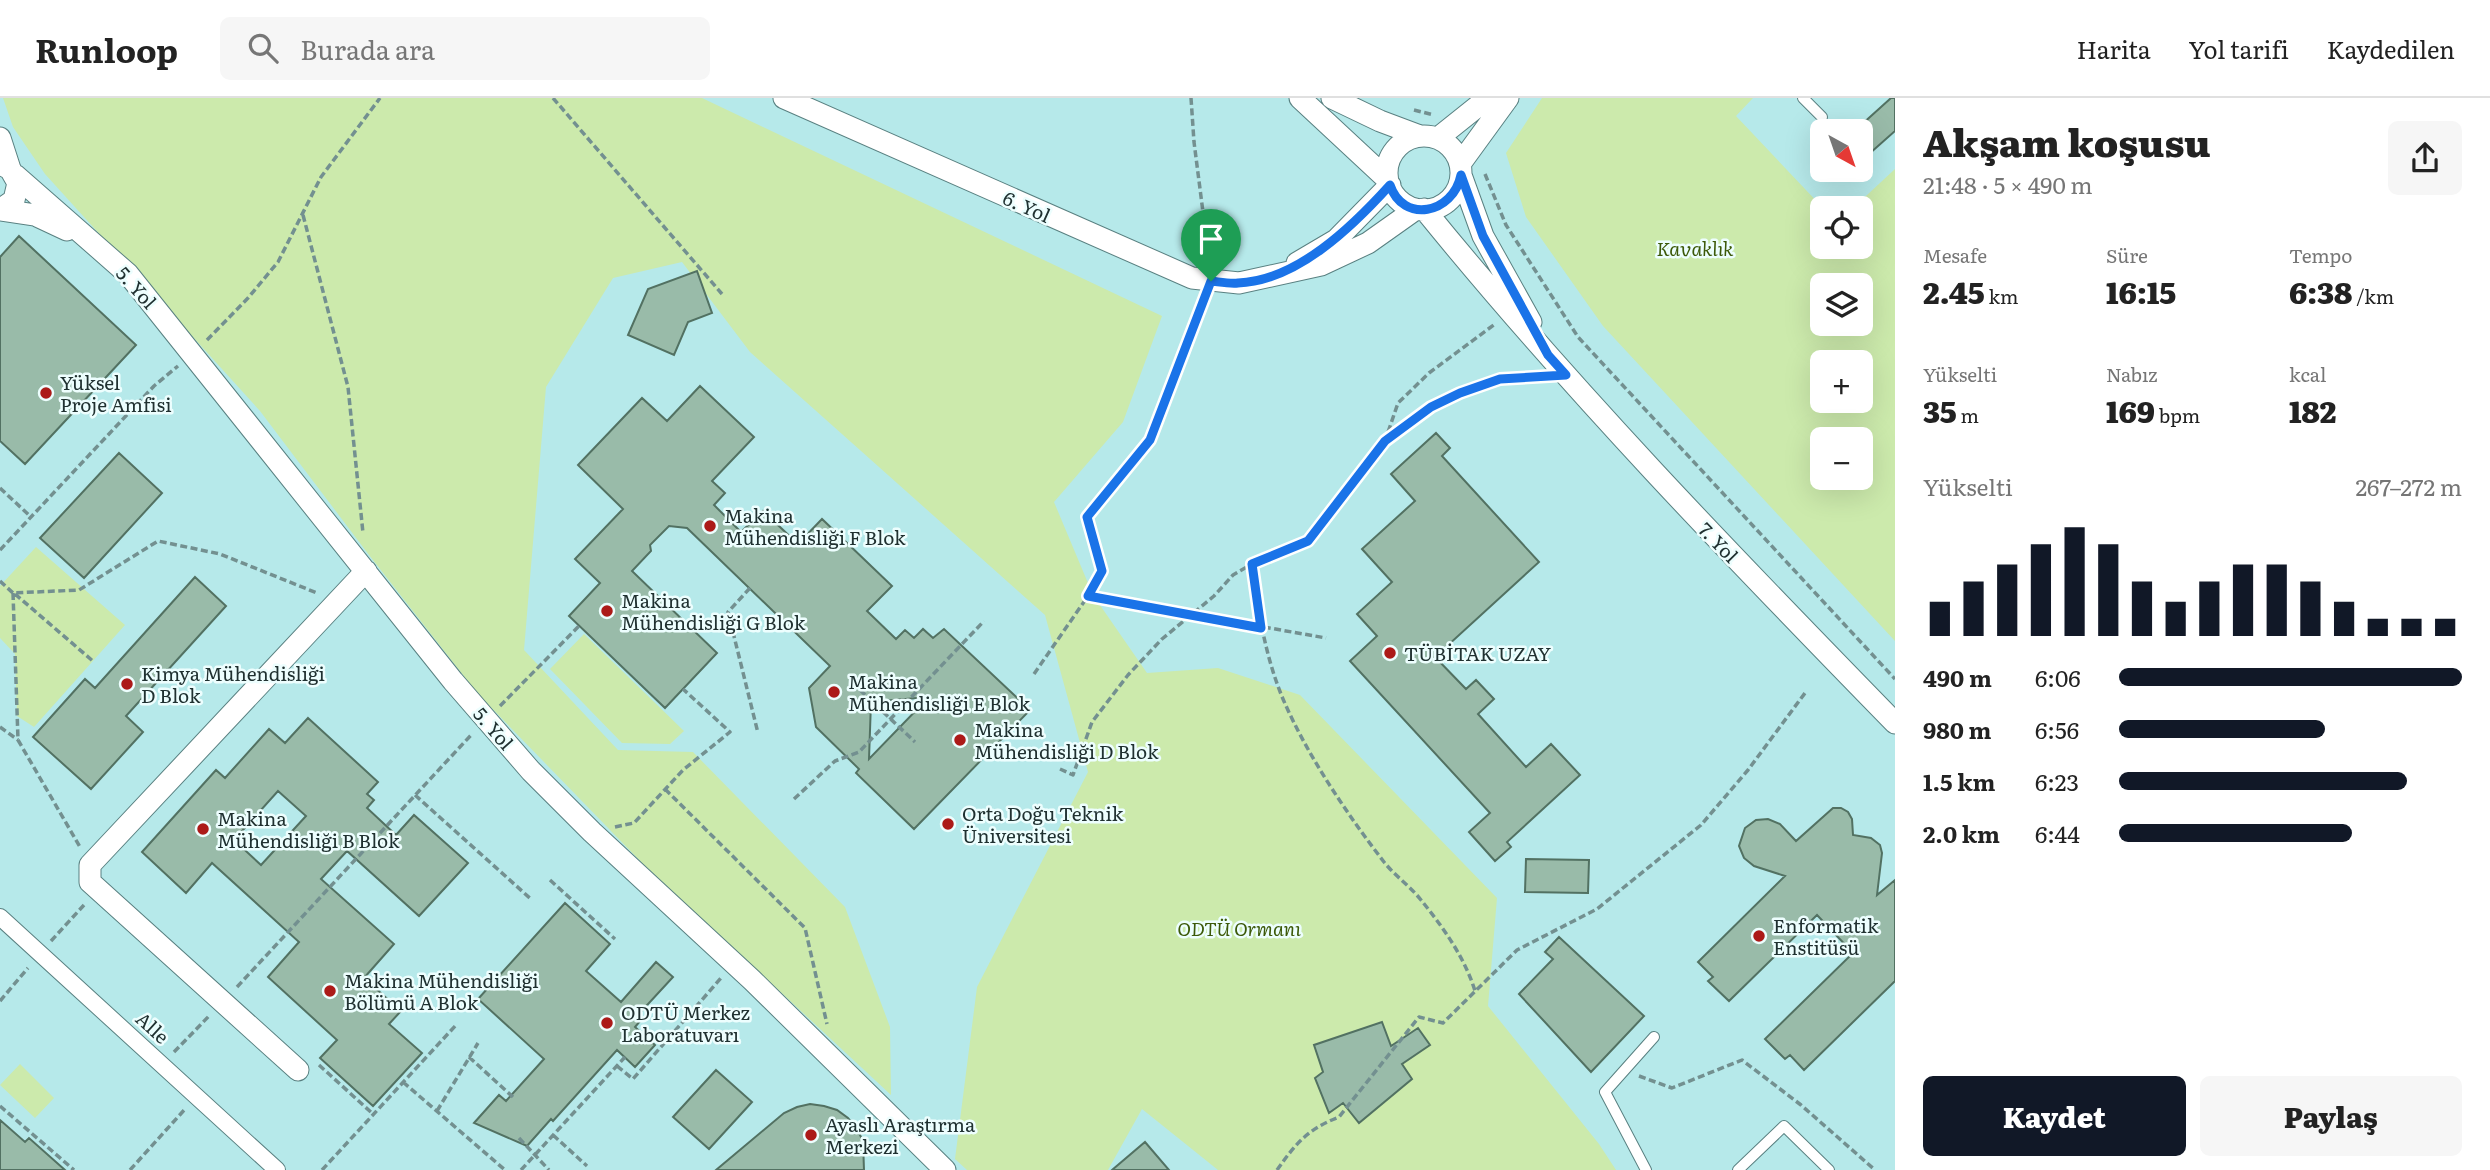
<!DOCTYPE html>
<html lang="tr">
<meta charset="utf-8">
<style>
:root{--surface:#fff;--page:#f6f6f6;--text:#222;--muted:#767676;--line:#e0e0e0;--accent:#111827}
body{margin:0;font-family:Literata,serif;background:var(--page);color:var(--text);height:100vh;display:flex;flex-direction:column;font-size:26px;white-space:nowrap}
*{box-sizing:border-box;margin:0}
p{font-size:23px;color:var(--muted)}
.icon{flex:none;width:38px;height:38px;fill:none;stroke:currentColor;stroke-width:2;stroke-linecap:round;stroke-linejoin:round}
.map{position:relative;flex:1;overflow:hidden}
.side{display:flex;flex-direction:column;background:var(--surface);width:595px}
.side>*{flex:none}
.needle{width:46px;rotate:140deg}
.controls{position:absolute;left:1810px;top:21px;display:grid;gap:14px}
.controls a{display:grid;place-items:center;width:63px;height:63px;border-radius:10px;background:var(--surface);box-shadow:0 7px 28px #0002;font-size:35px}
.pin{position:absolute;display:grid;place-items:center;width:60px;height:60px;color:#fff;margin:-72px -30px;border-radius:50% 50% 50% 0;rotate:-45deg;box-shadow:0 0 7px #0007}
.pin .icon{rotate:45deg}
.round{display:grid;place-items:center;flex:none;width:74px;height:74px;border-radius:10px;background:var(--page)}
.headline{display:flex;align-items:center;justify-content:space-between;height:119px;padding:0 28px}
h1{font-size:38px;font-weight:800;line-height:52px}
.stats{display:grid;grid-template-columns:repeat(3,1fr);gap:10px;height:119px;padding:7px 28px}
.stats div{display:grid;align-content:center}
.stats b{font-size:30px;font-weight:800}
.stats small{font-size:19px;font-weight:400}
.stats p{font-size:19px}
.chart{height:196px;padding:14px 28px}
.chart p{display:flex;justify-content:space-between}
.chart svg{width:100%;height:126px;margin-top:7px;stroke:var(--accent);stroke-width:6}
.button{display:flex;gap:14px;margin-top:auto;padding:14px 28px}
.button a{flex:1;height:80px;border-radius:10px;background:var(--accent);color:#fff;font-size:28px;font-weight:800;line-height:80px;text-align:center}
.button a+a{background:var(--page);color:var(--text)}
ul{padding:0 28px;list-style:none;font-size:23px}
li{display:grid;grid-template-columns:112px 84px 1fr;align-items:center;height:52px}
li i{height:18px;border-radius:9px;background:var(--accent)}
header{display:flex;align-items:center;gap:42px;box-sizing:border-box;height:98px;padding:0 35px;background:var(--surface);border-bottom:2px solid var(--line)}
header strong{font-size:33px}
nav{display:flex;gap:38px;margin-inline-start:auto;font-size:24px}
.search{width:490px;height:63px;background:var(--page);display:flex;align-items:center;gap:18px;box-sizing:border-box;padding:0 24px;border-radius:10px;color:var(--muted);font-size:26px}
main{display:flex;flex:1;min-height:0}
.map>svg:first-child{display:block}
.built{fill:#b6e9ea;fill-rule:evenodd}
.green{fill:#cceaac;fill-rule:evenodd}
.building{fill:#99bba9;stroke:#527162;stroke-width:2;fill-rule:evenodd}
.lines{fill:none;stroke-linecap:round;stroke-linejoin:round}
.service-casing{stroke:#598081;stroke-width:12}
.pedestrian-casing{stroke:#598081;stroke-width:18}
.minor-casing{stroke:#598081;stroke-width:23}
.path{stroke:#739090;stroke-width:3.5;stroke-dasharray:7 3.5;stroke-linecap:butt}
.service{stroke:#fff;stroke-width:10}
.pedestrian{stroke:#fff;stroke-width:16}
.minor{stroke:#fff;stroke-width:21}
.route-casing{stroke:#fff;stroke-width:14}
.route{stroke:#1a73e8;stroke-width:9}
.poi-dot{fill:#ac1a18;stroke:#edfefe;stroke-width:2.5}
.labels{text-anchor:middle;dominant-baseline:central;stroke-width:5;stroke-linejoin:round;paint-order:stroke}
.street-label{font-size:19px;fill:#203131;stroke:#edfefe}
.park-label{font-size:19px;font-style:italic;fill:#3c5908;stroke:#edfefe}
.poi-label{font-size:19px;fill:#203131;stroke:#edfefe;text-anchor:start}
</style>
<header>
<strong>Runloop</strong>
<div class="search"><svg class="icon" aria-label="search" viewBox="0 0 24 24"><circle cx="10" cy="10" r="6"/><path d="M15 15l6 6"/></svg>Burada ara</div>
<nav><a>Harita</a><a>Yol tarifi</a><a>Kaydedilen</a></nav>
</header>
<main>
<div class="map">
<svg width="1895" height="1072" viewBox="0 0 1895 1072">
<rect width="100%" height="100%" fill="#cbf6f6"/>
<!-- built -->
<path class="built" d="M 0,0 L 1895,0 L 1895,1072 L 0,1072 ZM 1822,33 L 1860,33 L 1860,72 L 1822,72 ZM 1822,110 L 1860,110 L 1860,149 L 1822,149 ZM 1822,187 L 1860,187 L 1860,226 L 1822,226 ZM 1822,264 L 1860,264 L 1860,303 L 1822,303 ZM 1822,341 L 1860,341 L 1860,380 L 1822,380 Z"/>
<!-- green -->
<path class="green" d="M 3,0 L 702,0 L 1162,218 L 1123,324 L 1054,404 L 1093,497 L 1147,575 L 1218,570 L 1300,597 L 1497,800 L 1488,908 L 1599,1046 L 1616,1072 L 1218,1072 L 1142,1011 L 1108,1072 L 967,1072 L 955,1061 L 977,889 L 1088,674 L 1045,517 L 750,254 L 682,164 L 613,180 L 546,289 L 524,552 L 618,652 L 693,654 L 845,809 L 890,929 L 891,997 L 643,766 L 477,595 L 369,457 L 260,313 L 45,76 L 13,29 Z
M 1542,0 L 1753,0 L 1736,18 L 1823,110 L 1822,149 L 1860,149 L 1860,110 L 1853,110 L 1895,71 L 1895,543 L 1603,228 L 1526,119 L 1506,55 ZM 1860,187 L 1860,226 L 1822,226 L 1822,187 ZM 1822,264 L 1860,264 L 1860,303 L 1822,303 ZM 1822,341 L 1860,341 L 1860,380 L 1822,380 Z
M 36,449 L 125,527 L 34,629 L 17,618 L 15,556 L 0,540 L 0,488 Z
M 584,536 L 684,633 L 670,646 L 622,645 L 550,571 Z
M 20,966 L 54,1000 L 35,1020 L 0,987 Z"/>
<!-- building -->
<path class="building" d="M 1891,0 L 1895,0 L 1895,33 L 1860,64 L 1860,28 Z
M 19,138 L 136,247 L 25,366 L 0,343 L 0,159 Z
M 697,173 L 712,215 L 688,224 L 674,257 L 628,237 L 648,191 Z
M 700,288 L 754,339 L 712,383 L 725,395 L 714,407 L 741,434 L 763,413 L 798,446 L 822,421 L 892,488 L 867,513 L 896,541 L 905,532 L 914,540 L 923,531 L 933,540 L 944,531 L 1030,612 L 914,731 L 856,675 L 859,671 L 816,629 L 809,590 L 830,568 L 687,430 L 669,428 L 650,447 L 651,453 L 632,473 L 717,555 L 665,610 L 569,518 L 600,485 L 575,461 L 623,411 L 578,367 L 642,300 L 667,323 ZM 929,599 L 869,661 L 871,604 Z
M 1436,335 L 1450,350 L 1442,358 L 1539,464 L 1435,559 L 1466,591 L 1476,582 L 1494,601 L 1478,616 L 1526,669 L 1551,646 L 1580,677 L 1507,744 L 1511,749 L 1495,763 L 1469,734 L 1490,715 L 1350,563 L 1377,538 L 1357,516 L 1392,484 L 1362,451 L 1415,403 L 1391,376 Z
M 119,355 L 162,395 L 84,480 L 40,440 Z
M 195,479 L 226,508 L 126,618 L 143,634 L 91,691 L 33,639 L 85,581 L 95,590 Z
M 308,620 L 378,684 L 367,696 L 374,702 L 367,710 L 396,737 L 414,717 L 468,765 L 419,818 L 347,753 L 321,781 L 394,846 L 364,880 L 401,913 L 389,926 L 422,955 L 373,1008 L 320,960 L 337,942 L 268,879 L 299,844 L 212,765 L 186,795 L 142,754 L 216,672 L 225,680 L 269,631 L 285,645 ZM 278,693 L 306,718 L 261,767 L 234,742 Z
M 1833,710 L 1841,710 L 1848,714 L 1852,721 L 1853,737 L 1871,740 L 1880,747 L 1882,755 L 1877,797 L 1895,782 L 1895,883 L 1804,972 L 1790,957 L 1785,961 L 1765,941 L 1853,855 L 1817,817 L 1729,903 L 1708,883 L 1713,879 L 1698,864 L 1785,778 L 1754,768 L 1744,760 L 1739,748 L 1745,730 L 1756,722 L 1768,721 L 1780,726 L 1796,743 Z
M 1526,761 L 1589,762 L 1588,795 L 1525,794 Z
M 565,805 L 610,846 L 586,873 L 621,904 L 656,864 L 673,879 L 637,918 L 641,922 L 635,929 L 655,947 L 635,969 L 617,952 L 553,1023 L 551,1021 L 527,1048 L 474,1025 L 499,997 L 506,1003 L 544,961 L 478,901 Z
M 1559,839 L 1644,918 L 1591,974 L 1519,896 L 1553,861 L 1545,854 Z
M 1382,924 L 1391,948 L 1418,930 L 1430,947 L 1402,966 L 1412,981 L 1359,1025 L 1343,1005 L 1329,1015 L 1315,980 L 1323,974 L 1314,947 Z
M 716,972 L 752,1004 L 709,1051 L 673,1019 Z
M 810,1006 L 824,1008 L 837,1012 L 848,1020 L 857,1031 L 863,1043 L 864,1072 L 716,1072 L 784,1015 L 797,1009 Z
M 0,1022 L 25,1044 L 29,1040 L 65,1072 L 0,1072 Z
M 1145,1044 L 1169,1072 L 1112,1072 Z"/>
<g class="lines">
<defs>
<path id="service" d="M 1803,0 L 1822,19
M 1646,1072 L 1605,994 L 1654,939
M 1738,1072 L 1784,1028 L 1829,1072"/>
<path id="pedestrian" d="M 0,819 L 277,1072"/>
<path id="minor" d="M 784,0 L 1192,180 L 1239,185 L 1321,167 L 1368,145 L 1416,111
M 1300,0 L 1387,81
M 1332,0 L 1380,23 L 1420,38
M1387 75a37 37 0 1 1 74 0a37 37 0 1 1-74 0Z
M 0,40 L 10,71
M 1438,40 L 1488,0
M 0,66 L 10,71 L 18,85 L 14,102 L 0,112
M 1460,66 L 1508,0
M 15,77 L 128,176 L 453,583 L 531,673 L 592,734 L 752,882 L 945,1072
M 1461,77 L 1483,138 L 1531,224
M 1424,111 C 1571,292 1733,459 1895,625
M 0,112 L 35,117 L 67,132
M 1297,165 L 1336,142 L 1390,87
M 298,972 L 90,784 L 90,767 L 366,473"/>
</defs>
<!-- service casing -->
<use href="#service" class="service-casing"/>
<!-- pedestrian casing -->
<use href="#pedestrian" class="pedestrian-casing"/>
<!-- minor casing -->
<use href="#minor" class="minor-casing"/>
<!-- path -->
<path class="path" d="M 553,0 L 722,196
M 1191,0 L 1194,44 L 1209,161
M 1414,12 L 1434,17
M 1485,76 L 1506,127 L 1578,239 L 1895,581
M 303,117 L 348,289 L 363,435
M 207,242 L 248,200 L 278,164 L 321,79 L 380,0
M 1387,341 C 1420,318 1461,287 1503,281 C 1515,279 1529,279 1541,278
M 0,390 L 31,419
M 0,452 L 154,288 L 178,268
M 1252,466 C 1258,512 1265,558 1283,601 C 1307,657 1347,716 1384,764 C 1395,778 1410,788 1421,802 C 1443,829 1465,860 1475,893
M 0,483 L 13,495 L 79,492 L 158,443 L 220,456 L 317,495
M 750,490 L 728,514 L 758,635
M 13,495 L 18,642 L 80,749
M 15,496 L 94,564
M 1088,498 L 1326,540
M 1034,576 L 1088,498 L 1102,473 L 1087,420 L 1150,342 L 1204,203
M 860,592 L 915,644
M 500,608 L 579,528
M 0,629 L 18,642
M 1060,671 L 1073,677 L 1092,624 L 1128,577 L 1162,541 L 1214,498 L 1233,477 L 1252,466 L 1308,443 L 1385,343 L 1398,305 L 1429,275 L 1495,226
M 665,691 L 805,830 L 827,926
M 415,697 L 532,802
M 794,701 L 835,663 L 859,654 L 984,523
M 615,729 L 634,725 L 683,672 L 730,634 L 683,591
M 550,782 L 615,841
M 51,843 L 84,807
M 237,889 L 472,636
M 0,903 L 28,870
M 174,954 L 210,917
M 469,959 L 514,1000
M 319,967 L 373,1016
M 617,968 L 633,981 L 721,880
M 1639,978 L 1672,990 L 1742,962 L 1801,1007 L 1875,1072
M 403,984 L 505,1072
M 0,1008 L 74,1072
M 437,1013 L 478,945
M 553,1037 L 587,1068
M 519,1040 L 549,1072
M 130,1072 L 186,1010
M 322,1072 L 457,926
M 521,1072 L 625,959
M 1277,1072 C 1296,1045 1308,1031 1339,1019 L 1419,919 L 1443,925 L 1517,852 L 1597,811 L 1701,727 L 1748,672 L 1805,595"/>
<!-- service -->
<use href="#service" class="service"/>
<!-- pedestrian -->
<use href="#pedestrian" class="pedestrian"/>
<!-- minor -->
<use href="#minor" class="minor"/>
</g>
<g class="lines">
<defs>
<path id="route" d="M 1461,77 L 1483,138 L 1548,257 L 1566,277 L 1500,281 L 1460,295 L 1431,309 L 1385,343 L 1308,443 L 1252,466 L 1261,530 L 1088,498 L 1102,473 L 1087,419 L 1150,342 L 1211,183 C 1220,184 1230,186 1238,185 C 1297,183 1353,128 1390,87 C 1403,126 1453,116 1461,77 Z"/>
</defs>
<!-- route casing -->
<use href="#route" class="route-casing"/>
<!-- route -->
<use href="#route" class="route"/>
</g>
<!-- markers -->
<g class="poi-dot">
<circle cx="46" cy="295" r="7"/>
<circle cx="710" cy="428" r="7"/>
<circle cx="607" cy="513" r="7"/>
<circle cx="1390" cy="555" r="7"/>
<circle cx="127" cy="586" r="7"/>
<circle cx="834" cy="594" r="7"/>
<circle cx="960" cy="642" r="7"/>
<circle cx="948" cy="726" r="7"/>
<circle cx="203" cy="731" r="7"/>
<circle cx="1759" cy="838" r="7"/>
<circle cx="330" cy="893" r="7"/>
<circle cx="607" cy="925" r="7"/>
<circle cx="811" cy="1037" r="7"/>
</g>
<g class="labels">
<!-- street labels -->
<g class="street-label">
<text transform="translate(1027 108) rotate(24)">6. Yol</text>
<text transform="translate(137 189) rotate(48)">5. Yol</text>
<text transform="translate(1719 444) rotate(46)">7. Yol</text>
<text transform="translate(494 630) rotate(49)">5. Yol</text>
<text transform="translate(153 929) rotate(42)">Alle</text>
</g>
<!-- park labels -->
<g class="park-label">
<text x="1695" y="150">Kavaklık</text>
<text x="1239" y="830">ODTÜ Ormanı</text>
</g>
<!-- poi labels -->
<g class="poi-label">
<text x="60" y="284">Yüksel<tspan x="60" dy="22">Proje Amfisi</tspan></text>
<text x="724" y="417">Makina<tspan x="724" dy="22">Mühendisliği F Blok</tspan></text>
<text x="621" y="502">Makina<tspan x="621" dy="22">Mühendisliği G Blok</tspan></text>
<text x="1404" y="555">TÜBİTAK UZAY</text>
<text x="141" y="575">Kimya Mühendisliği<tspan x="141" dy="22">D Blok</tspan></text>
<text x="848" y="583">Makina<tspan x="848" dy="22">Mühendisliği E Blok</tspan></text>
<text x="974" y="631">Makina<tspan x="974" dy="22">Mühendisliği D Blok</tspan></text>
<text x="962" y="715">Orta Doğu Teknik<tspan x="962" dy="22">Üniversitesi</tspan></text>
<text x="217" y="720">Makina<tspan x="217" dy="22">Mühendisliği B Blok</tspan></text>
<text x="1773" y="827">Enformatik<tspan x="1773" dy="22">Enstitüsü</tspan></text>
<text x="344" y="882">Makina Mühendisliği<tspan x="344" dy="22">Bölümü A Blok</tspan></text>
<text x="621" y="914">ODTÜ Merkez<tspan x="621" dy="22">Laboratuvarı</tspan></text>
<text x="825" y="1026">Ayaslı Araştırma<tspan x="825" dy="22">Merkezi</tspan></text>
</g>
</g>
</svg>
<div class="controls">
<a><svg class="needle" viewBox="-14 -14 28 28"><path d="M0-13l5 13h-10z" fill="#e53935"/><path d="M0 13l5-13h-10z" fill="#767676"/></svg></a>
<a><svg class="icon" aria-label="locate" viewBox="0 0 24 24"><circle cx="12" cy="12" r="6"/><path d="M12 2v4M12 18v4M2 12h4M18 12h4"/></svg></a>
<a><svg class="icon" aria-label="layers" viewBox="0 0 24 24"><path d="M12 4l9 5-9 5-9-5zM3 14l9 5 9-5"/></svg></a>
<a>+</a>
<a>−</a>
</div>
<div class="pin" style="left:1211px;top:183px;background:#1e9e55"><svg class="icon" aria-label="arrive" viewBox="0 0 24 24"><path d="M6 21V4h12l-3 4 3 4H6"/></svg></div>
</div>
<section class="side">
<div class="headline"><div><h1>Akşam koşusu</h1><p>21:48 · 5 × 490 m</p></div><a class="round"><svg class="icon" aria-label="share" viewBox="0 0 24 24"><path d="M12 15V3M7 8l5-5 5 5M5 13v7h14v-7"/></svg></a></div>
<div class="stats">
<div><p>Mesafe</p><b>2.45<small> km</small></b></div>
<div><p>Süre</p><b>16:15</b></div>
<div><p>Tempo</p><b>6:38<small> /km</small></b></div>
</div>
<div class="stats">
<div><p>Yükselti</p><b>35<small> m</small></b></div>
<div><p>Nabız</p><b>169<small> bpm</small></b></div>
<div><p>kcal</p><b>182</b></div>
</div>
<div class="chart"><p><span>Yükselti</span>267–272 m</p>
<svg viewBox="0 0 160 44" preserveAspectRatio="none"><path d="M5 44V32M15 44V25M25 44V19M35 44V12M45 44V6M55 44V12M65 44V25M75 44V32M85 44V25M95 44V19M105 44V19M115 44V25M125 44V32M135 44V38M145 44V38M155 44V38"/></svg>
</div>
<ul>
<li><b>490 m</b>6:06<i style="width:100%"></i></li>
<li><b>980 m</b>6:56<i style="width:60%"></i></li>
<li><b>1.5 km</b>6:23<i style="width:84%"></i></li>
<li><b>2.0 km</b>6:44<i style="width:68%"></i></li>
</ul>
<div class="button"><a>Kaydet</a><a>Paylaş</a></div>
</section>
</main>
